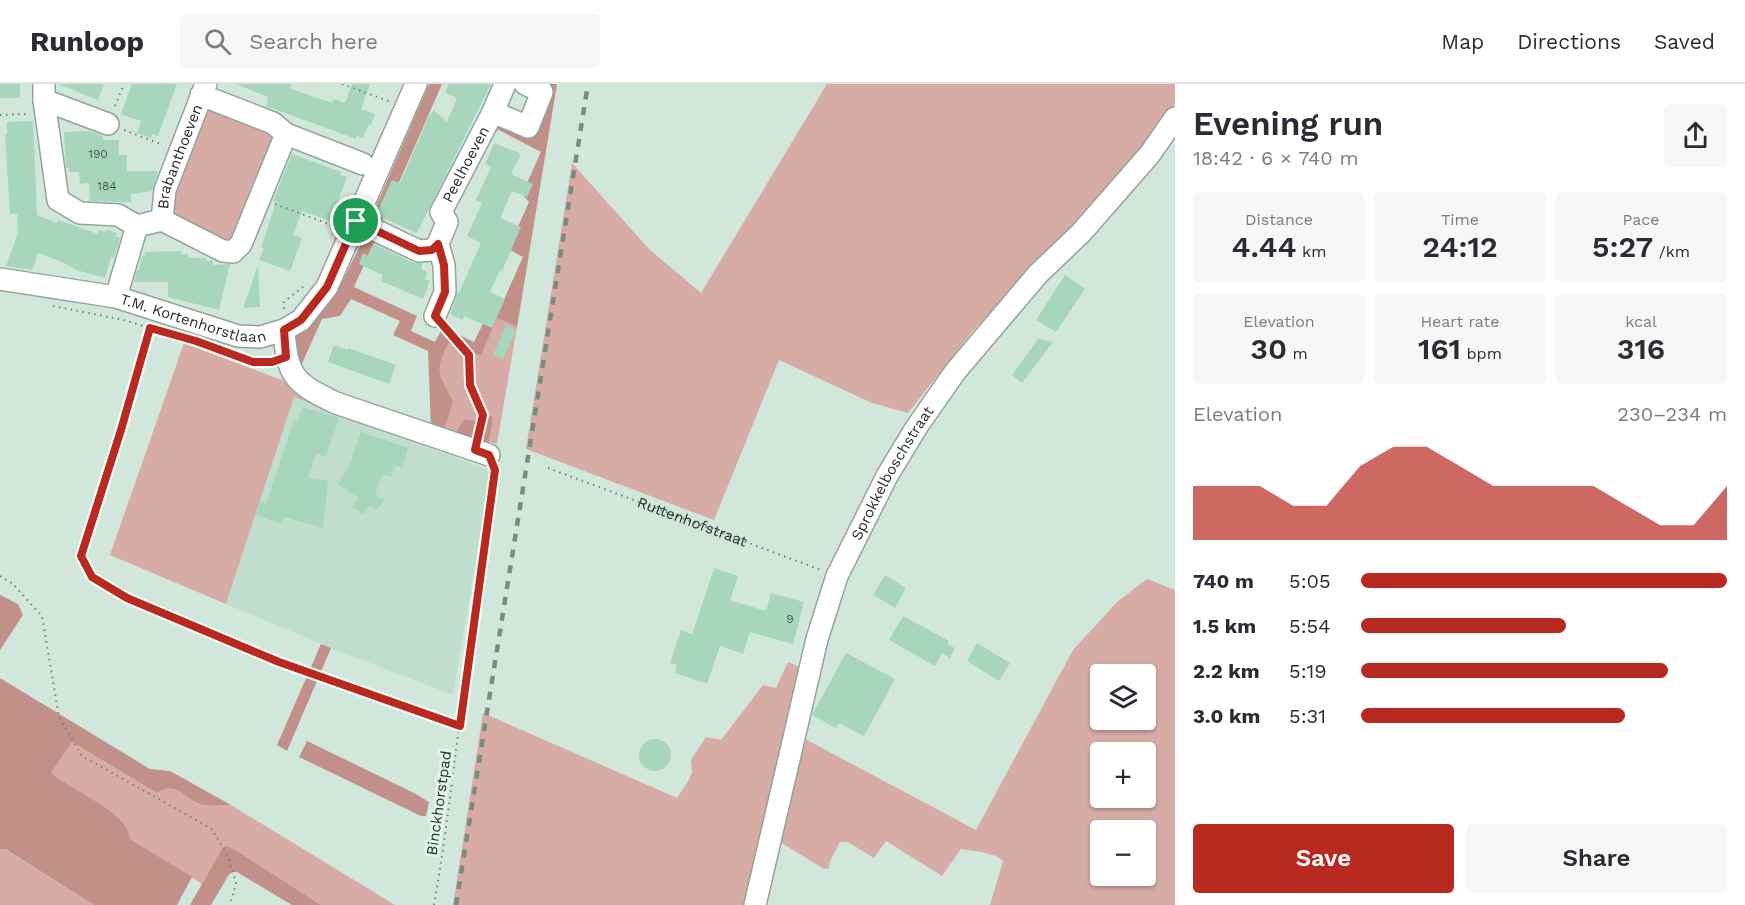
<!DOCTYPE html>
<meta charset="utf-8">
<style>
:root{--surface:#fff;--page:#f7f7f7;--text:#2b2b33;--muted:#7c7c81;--line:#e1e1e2;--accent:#b82a20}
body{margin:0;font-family:"Work Sans",sans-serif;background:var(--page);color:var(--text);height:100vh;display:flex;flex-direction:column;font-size:22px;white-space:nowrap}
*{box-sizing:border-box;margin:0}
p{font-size:20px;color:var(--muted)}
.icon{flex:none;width:33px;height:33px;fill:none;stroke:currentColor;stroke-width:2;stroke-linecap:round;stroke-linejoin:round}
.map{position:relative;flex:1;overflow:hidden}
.drawer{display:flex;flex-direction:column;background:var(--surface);width:570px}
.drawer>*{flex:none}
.fabs{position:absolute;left:1090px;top:580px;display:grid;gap:12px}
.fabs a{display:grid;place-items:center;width:66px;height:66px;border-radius:6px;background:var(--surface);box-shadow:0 2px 4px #0004;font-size:30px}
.pin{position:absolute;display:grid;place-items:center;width:51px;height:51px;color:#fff;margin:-26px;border:3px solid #fff;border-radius:50%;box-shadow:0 2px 6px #0007}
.round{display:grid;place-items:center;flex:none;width:63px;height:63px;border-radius:6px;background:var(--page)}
.headline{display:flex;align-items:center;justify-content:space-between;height:102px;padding:0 18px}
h1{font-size:33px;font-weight:600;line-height:45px}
.figures{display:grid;grid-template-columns:repeat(3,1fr);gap:9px;height:102px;padding:6px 18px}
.figures div{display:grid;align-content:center;border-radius:6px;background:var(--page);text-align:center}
.figures b{font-size:30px;font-weight:600}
.figures small{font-size:16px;font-weight:400}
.figures p{font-size:16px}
.chart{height:168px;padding:12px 18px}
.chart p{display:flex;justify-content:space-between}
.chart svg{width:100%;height:108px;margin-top:6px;fill:var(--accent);opacity:.7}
.button{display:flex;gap:12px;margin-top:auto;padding:12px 18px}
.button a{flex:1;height:69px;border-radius:6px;background:var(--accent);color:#fff;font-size:24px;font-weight:600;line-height:69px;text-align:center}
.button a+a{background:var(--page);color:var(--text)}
ul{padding:0 18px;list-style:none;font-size:20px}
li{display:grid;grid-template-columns:96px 72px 1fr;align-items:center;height:45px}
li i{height:15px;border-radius:8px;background:var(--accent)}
header{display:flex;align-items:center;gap:36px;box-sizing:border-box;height:84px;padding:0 30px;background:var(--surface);border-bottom:2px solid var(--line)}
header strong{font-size:28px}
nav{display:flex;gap:33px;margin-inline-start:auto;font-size:21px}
.search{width:420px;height:54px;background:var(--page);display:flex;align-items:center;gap:15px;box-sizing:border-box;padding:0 21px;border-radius:6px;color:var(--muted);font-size:22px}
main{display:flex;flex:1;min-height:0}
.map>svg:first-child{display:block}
.built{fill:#c0dece}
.green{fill:#d7aca5;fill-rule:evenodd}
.forest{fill:#c19088}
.building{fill:#a7d6bd}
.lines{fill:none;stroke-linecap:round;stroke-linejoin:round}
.minor-casing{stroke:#91a69a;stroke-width:24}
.path{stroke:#74827b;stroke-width:2;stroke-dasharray:1.5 4.5;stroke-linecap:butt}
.minor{stroke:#fff;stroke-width:21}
.rail{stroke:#7b8a82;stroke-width:4.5;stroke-dasharray:8 8;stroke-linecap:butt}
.route-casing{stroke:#fff;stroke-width:12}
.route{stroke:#b82a20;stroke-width:8}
.labels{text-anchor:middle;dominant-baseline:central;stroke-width:6;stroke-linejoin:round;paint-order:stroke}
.number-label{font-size:12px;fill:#475950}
.street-label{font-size:15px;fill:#272f2b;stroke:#def5e8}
</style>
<header>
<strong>Runloop</strong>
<div class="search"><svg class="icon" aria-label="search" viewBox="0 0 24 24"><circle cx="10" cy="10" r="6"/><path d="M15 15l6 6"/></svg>Search here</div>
<nav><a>Map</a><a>Directions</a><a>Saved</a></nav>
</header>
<main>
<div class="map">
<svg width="1175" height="821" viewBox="0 0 1175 821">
<rect width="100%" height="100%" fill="#d1e7db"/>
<!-- built -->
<path class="built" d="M 294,313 L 491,387 L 453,611 L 331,564 L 226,520 Z"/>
<!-- green -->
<path class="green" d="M 827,0 L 1175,0 L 1175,20 L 1133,76 L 972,248 L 908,329 L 872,319 L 779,276 L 714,436 L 526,365 L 572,79 L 649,165 L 701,209 Z
M 204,21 L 285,51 L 238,163 L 180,137 L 175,128 L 173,109 Z
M 497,234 L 517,243 L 497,360 L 489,358 L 493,335 L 480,337 L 464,335 L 455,351 L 443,348 L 438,287 L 440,277 L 449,259 L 481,272 Z
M 184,259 L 366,328 L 362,339 L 294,313 L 226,520 L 110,471 Z
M 1147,495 L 1175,506 L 1175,821 L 990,821 L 1003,777 L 996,772 L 982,768 L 961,765 L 942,792 L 886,757 L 874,774 L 848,758 L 840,758 L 838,761 C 836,770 829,774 829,784 L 824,785 L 780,758 L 805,655 L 976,746 L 1073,566 L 1117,518 ZM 1101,591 L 1146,591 L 1146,636 L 1101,636 ZM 1101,669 L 1146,669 L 1146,714 L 1101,714 ZM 1101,747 L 1146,747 L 1146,792 L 1101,792 Z
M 788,578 L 804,585 L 746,821 L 453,821 L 483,629 L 677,714 L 689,696 L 692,688 L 691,676 L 706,653 L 721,656 L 763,601 L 776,604 Z
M 72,658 L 157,709 C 179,696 183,715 201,720 C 210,723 222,721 231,721 L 395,821 L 321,821 L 227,762 L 223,763 L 202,800 L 130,755 L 116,732 L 50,690 Z
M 0,765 L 4,765 L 94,821 L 0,821 Z"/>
<!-- forest -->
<path class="forest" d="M 429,0 L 442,0 L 382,137 L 372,132 Z
M 541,0 L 557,0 L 517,243 L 497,234 L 481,272 L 449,259 C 433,289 439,289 453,318 L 443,348 L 431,344 L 428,267 L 393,251 L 400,237 L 351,215 L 340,232 L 322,235 L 300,284 L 293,252 L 327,220 L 340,202 L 366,150 L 378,150 L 354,203 L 417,232 L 411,247 L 435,258 L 443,243 L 474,258 L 494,217 L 502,220 L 523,173 L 508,165 L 529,118 L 522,110 L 541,68 L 495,44 L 498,37 L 531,53 L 552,5 Z
M 491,332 L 493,334 L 489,358 L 455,351 L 464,335 L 480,337 Z
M 0,511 L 18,520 L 23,531 L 0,566 Z
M 321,560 L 331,564 L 287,667 L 277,661 Z
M 0,594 L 150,685 L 170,687 L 231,721 C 222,721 210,723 201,720 C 183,715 178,696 157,709 L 72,658 L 51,689 C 70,706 129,728 130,755 L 192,793 L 177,821 L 94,821 L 5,765 L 0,765 Z
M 307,657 L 414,709 L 429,718 L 426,732 L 421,732 L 299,673 Z
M 227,762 L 235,766 L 321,821 L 292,821 L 237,788 L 232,788 L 228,792 L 211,821 L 190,821 L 223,763 Z"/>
<!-- building -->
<path class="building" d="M 0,0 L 20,0 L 20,14 L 0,14 Z
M 58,0 L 104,0 L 98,16 Z
M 132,0 L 177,0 L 158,52 L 152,50 L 151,54 L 137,49 L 141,37 L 121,30 Z
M 236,0 L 292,0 L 290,4 L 314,13 L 332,19 L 334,15 L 345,19 L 352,0 L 370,0 L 361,25 L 375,30 L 371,41 L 369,40 L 363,54 L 357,52 L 356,55 L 266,22 L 268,13 Z
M 449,0 L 491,0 L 417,149 L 376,131 L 392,96 L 400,99 L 429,32 L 434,26 L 447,38 L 457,14 L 445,9 Z
M 33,37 L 37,131 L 57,139 L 58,136 L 98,150 L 99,146 L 105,148 L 106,145 L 117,149 L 116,152 L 120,154 L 114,174 L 111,173 L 105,194 L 76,186 L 62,178 L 38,169 L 32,186 L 6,182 L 18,149 L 17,130 L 10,130 L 5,51 L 7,50 L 7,38 Z
M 90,47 L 103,52 L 103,56 L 119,56 L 119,71 L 127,71 L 127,87 L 158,87 L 152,107 L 131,110 L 131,118 L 90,117 L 89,99 L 80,100 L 79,88 L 69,88 L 69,84 L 66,84 L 64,48 Z
M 494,59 L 521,70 L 511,90 L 533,100 L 527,113 L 512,107 L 500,134 L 521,143 L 502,187 L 500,186 L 490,208 L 505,215 L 492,244 L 464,232 L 462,236 L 450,230 L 458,208 L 459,209 L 481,159 L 467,152 L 482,119 L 476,116 L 491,83 L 485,80 Z
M 292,70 L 341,88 L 340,91 L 347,93 L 330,137 L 302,127 L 293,151 L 302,154 L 290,187 L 259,176 L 264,164 L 261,163 L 276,118 L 273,117 Z
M 374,160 L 414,179 L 423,179 L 421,185 L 427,188 L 425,195 L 430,197 L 423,215 L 381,197 L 383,191 L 359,180 L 363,169 L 369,172 Z
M 181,167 L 181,170 L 188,170 L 188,174 L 206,174 L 206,177 L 213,176 L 213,181 L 230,180 L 219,226 L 168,213 L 168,198 L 134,198 L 137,186 L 139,186 L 142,172 L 145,171 L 145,168 Z
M 258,181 L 260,223 L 243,224 Z
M 1065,191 L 1085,205 L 1056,248 L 1036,236 Z
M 506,241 L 516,246 L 503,275 L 493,271 Z
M 1038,255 L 1053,258 L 1022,299 L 1012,291 Z
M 334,261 L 348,266 L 348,264 L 396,281 L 389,300 L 328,278 Z
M 302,323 L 339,334 L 326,373 L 316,370 L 308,394 L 328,397 L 323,444 L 284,433 L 282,439 L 278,439 L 256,431 L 260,418 L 266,420 L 294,336 L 298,337 Z
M 361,348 L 408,364 L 402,384 L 395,382 L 391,393 L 382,390 L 375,411 L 384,416 L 377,426 L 370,421 L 363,430 L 352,423 L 359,414 L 338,400 L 349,382 Z
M 714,484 L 738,492 L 730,516 L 766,527 L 771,509 L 804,518 L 793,560 L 750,548 L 743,570 L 720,562 L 707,600 L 675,589 L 677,581 L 670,579 L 681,546 L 692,550 Z
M 885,491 L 906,504 L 895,524 L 873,511 Z
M 903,532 L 949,557 L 947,560 L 955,564 L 950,574 L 942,569 L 935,582 L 889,556 Z
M 977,559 L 1010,579 L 999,597 L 967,577 Z
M 846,569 L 895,595 L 864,652 L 839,639 L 836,644 L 812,631 Z
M639 671a16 16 0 1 1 32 0a16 16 0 1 1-32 0Z"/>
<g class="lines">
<defs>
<g id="minor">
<path d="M 44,0 L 44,16 L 58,116 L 80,129 L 118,131 L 137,142"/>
<path d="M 201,11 L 273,39 L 286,50 L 363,80"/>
<path d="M 44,16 L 108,40"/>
<path d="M 493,28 L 528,43 L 542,8 L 525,0"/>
<path d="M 162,136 L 223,167 L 233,168 L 241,160 L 286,50"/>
<path d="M 356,137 L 419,167 L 432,166 L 438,160"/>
<path id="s2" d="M 0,195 L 116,213 L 238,252 L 260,253 L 284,246 L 301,236 L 327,203 L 416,0"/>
<path id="s3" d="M 116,213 L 137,142 L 162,136 L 165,106 L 206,0"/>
<path id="s4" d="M 435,232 L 445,208 L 444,181 L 438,160 L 447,138 L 441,128 L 493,28 L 505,0"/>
<path d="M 284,246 C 287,292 294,299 336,319 L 489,371"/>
<path id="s5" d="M 755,821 L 817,555 L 837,492 L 887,392 L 916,344 L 955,288 L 1038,190 L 1081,149 L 1150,70 L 1175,34"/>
</g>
</defs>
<!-- minor casing -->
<use href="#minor" class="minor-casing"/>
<!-- path -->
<g class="path">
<path d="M 342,0 L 391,18"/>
<path d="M 115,22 L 124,0"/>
<path d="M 0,31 L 28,30"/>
<path d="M 124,46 L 163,61"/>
<path d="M 275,120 L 334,142"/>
<path d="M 53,222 L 124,236 L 150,244"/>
<path d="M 284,225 L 284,218 L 304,202"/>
<path d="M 150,244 L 121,346 L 81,472 L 91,493 L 127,514 L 279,578 L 460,642"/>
<path d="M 447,246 L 469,271 L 470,301 L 483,331 L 479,349"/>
<path d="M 224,267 L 253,278 L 270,278"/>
<path id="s1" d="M 548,384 L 821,486"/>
<path d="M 0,492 L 12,499 L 42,532 L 59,633 L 82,672 L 212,745 L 229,775 L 236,799 L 230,821"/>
<path d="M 434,821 C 448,741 456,661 467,581 C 476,517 487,452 495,387"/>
</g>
<!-- minor -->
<use href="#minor" class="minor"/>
<!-- rail -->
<path class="rail" d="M 456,821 L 588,0"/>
</g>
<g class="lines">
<defs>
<path id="route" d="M 356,137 L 419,167 L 432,166 L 438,160 L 444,181 L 445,208 L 435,232 L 469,271 L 470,301 L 483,331 L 475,366 L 489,371 L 495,386 L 460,642 L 279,578 L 127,514 L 92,493 L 81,472 L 121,346 L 150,244 L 196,257 L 253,278 L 272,278 L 286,273 L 284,246 L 301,236 L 327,203 Z"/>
</defs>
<!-- route casing -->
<use href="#route" class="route-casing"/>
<!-- route -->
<use href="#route" class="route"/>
</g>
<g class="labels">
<!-- number labels -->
<g class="number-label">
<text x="98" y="70">190</text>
<text x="107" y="102">184</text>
<text x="790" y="535">9</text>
</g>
<!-- street labels -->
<g class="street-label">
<text stroke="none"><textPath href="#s3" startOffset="166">Brabanthoeven</textPath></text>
<text stroke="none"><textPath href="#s4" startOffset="164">Peelhoeven</textPath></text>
<text stroke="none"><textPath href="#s2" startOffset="198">T.M. Kortenhorstlaan</textPath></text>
<text stroke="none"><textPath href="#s5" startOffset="456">Sprokkelboschstraat</textPath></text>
<text stroke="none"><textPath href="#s1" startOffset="154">Ruttenhofstraat</textPath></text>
<text transform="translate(439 719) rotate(-82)">Binckhorstpad</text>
</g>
</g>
</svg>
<div class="fabs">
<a><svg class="icon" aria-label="layers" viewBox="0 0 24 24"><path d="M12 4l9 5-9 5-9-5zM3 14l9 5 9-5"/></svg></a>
<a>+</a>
<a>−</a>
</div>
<div class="pin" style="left:356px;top:137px;background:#1e9e55"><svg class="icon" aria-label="arrive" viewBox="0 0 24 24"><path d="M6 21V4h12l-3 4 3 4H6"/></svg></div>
</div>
<section class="drawer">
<div class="headline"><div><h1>Evening run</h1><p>18:42 · 6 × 740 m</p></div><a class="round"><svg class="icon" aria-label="share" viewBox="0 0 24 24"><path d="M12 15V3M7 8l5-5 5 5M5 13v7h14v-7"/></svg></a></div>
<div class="figures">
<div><p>Distance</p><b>4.44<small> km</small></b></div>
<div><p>Time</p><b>24:12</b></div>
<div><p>Pace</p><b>5:27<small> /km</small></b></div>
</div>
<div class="figures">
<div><p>Elevation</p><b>30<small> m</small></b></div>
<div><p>Heart rate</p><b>161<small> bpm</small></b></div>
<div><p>kcal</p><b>316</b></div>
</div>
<div class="chart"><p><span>Elevation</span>230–234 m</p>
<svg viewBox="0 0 160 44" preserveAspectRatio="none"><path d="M0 44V22L10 22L20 22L30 30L40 30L50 14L60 6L70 6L80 14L90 22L100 22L110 22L120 22L130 30L140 38L150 38L160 22V44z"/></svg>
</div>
<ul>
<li><b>740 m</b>5:05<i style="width:100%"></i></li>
<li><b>1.5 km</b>5:54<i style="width:56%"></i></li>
<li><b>2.2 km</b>5:19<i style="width:84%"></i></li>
<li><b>3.0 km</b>5:31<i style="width:72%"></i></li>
</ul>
<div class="button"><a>Save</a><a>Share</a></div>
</section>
</main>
